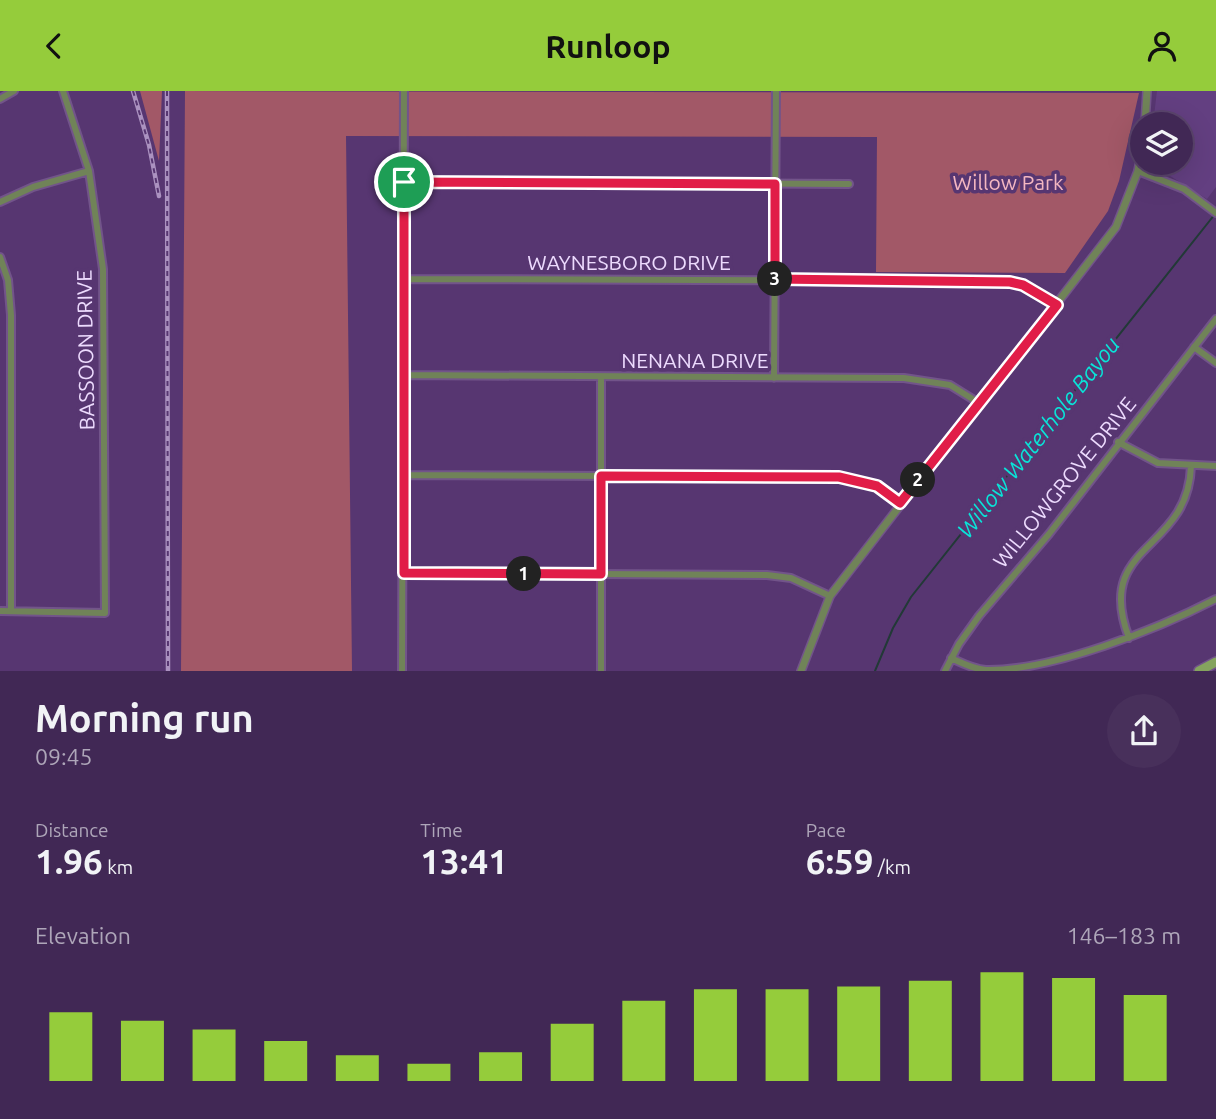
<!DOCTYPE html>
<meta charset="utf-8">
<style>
:root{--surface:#412855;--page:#48305b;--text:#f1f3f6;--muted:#aea6b9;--line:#5a446c;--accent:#95cc3b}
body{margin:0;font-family:Ubuntu,sans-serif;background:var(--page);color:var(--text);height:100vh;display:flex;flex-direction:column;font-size:26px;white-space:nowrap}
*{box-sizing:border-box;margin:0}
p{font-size:23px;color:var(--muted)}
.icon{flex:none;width:38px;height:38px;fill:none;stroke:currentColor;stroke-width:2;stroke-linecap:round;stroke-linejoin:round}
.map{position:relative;height:580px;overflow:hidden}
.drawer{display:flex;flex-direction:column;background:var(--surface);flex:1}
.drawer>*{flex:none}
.buttons{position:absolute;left:1130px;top:21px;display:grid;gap:14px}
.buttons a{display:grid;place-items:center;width:63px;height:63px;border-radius:50%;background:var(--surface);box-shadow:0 7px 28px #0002,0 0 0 2px var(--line);font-size:35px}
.pin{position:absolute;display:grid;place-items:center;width:60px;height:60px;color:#fff;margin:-30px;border:4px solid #fff;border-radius:50%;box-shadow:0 2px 7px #0007}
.km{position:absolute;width:35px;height:35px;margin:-18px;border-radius:50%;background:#222;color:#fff;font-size:19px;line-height:35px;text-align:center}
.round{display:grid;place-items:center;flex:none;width:74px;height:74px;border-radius:37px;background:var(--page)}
.headline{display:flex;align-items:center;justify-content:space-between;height:119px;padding:0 35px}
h1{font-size:38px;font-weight:700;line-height:52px}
.metrics{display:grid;grid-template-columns:repeat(3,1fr);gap:10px;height:119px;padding:7px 35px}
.metrics div{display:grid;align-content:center}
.metrics b{font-size:35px;font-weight:700}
.metrics small{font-size:19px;font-weight:400}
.metrics p{font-size:19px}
.chart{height:196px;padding:14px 35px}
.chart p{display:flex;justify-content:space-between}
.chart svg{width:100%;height:126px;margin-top:7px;stroke:var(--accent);stroke-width:6}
header{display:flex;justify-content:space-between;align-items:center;height:91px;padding:0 35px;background:var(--accent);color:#111;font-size:32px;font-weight:700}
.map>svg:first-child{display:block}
.built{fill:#633f81}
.green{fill:#a25867}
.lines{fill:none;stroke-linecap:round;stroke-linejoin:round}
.stream{stroke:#223937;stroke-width:2}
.minor-casing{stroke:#72548a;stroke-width:10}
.tertiary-casing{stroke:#72548a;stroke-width:10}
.secondary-casing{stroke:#72548a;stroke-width:12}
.minor{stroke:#708358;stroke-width:6}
.tertiary{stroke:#708358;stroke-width:7}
.secondary{stroke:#85a45e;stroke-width:9}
.rail-casing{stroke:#ab92c0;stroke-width:4.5}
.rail{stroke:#573671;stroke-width:2;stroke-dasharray:5;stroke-linecap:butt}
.route-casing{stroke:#fff;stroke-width:14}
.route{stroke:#e11d48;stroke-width:9}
.labels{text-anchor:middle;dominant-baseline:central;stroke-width:7;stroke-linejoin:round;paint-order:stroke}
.park-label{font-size:21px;fill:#f4b7c1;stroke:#573671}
.street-label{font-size:21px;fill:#eddbfe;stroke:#573671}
.water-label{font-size:23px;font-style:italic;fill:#09e4d8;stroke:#573671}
</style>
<header><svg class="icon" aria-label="back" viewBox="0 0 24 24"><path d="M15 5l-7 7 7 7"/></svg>Runloop<svg class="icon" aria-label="person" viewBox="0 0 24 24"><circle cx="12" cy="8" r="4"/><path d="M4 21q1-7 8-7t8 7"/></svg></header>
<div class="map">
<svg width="1216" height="580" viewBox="0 0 1216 580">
<rect width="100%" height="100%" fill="#573671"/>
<!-- built -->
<path class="built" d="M 1157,0 L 1216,0 L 1216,96 L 1207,108 L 1167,83 L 1147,77 L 1147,72 L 1181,72 L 1181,33 L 1153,33 Z"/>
<!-- green -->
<path class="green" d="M 140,0 L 162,0 L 159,70 Z
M 185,0 L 1139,2 L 1119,90 L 1108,120 L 1065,182 L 876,181 L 877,46 L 346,45 L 352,580 L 181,580 Z"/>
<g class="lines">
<!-- stream -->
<path class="stream" d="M 875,580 L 893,537 L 911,506 L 1215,123"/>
<defs>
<path id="minor" d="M 0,8 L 14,0
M 1138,80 L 1184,98 L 1216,122
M 404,91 L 849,93
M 0,111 L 33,96 L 89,80
M 0,166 L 8,189 L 11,224 L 11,520
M 405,188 L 992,190 L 1023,194 L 1057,214
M 1194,256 L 1216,272
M 404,284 L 904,287 L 950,294 L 979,312
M 774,287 L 776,0
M 1118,351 L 1158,372 L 1216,375
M 405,384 L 839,386 L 877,395 L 900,412
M 404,482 L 767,484 L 791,487 L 830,505
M 0,520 L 105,522 L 103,178 L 89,80 L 63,0
M 1129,547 C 1093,451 1188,463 1191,375
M 951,567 C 962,572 973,578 986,579 C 1052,580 1158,538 1216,508
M 402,580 L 404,0
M 601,580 L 601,286
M 945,580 L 959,553 L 979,525 L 1049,443 L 1216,228"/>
<path id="tertiary" d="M 1145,33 L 1147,0
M 801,580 L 830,505 L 1116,136 L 1138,80 L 1143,54"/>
<path id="secondary" d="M 1199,580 L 1216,571"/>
</defs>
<!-- minor casing -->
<use href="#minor" class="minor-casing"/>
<!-- tertiary casing -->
<use href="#tertiary" class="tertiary-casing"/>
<!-- secondary casing -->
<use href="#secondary" class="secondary-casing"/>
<!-- minor -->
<use href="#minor" class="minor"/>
<!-- tertiary -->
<use href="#tertiary" class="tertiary"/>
<!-- secondary -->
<use href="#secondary" class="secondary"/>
<defs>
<path id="rail" d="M 133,0 L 149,54 L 159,105
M 167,0 L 168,580"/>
</defs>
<!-- rail casing -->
<use href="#rail" class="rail-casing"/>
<!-- rail -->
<use href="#rail" class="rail"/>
</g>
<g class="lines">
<defs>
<path id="route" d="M 404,91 L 775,93 L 775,188 L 1010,191 L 1023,194 L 1057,214 L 900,412 L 877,395 L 839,386 L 601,385 L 601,483 L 404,482 Z"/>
</defs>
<!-- route casing -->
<use href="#route" class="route-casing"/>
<!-- route -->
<use href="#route" class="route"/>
</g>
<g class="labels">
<!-- park labels -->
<g class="park-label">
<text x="1008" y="91">Willow Park</text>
</g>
<!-- street labels -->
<g class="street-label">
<text x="629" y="171">WAYNESBORO DRIVE</text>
<text transform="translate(85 259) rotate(-91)">BASSOON DRIVE</text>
<text x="695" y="269">NENANA DRIVE</text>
<text transform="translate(1064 391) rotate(-51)">WILLOWGROVE DRIVE</text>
</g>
<!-- water labels -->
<g class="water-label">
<text transform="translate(1038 346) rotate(-52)">Willow Waterhole Bayou</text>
</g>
</g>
</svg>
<div class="buttons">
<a><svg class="icon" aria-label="layers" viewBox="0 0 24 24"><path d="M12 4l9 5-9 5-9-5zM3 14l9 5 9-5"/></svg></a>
</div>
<div class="pin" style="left:404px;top:91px;background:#1e9e55"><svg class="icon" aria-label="arrive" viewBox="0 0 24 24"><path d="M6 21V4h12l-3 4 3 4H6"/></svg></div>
<b class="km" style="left:524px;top:483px">1</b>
<b class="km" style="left:918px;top:389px">2</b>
<b class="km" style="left:775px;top:188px">3</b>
</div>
<section class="drawer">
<div class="headline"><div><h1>Morning run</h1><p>09:45</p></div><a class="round"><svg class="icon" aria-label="share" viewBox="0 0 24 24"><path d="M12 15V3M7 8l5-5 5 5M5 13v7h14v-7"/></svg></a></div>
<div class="metrics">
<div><p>Distance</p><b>1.96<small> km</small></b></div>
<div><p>Time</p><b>13:41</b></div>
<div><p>Pace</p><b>6:59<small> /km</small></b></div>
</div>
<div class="chart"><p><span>Elevation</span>146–183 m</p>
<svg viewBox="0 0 160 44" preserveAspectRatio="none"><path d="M5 44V20M15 44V23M25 44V26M35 44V30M45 44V35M55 44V38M65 44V34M75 44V24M85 44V16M95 44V12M105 44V12M115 44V11M125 44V9M135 44V6M145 44V8M155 44V14"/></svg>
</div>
</section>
